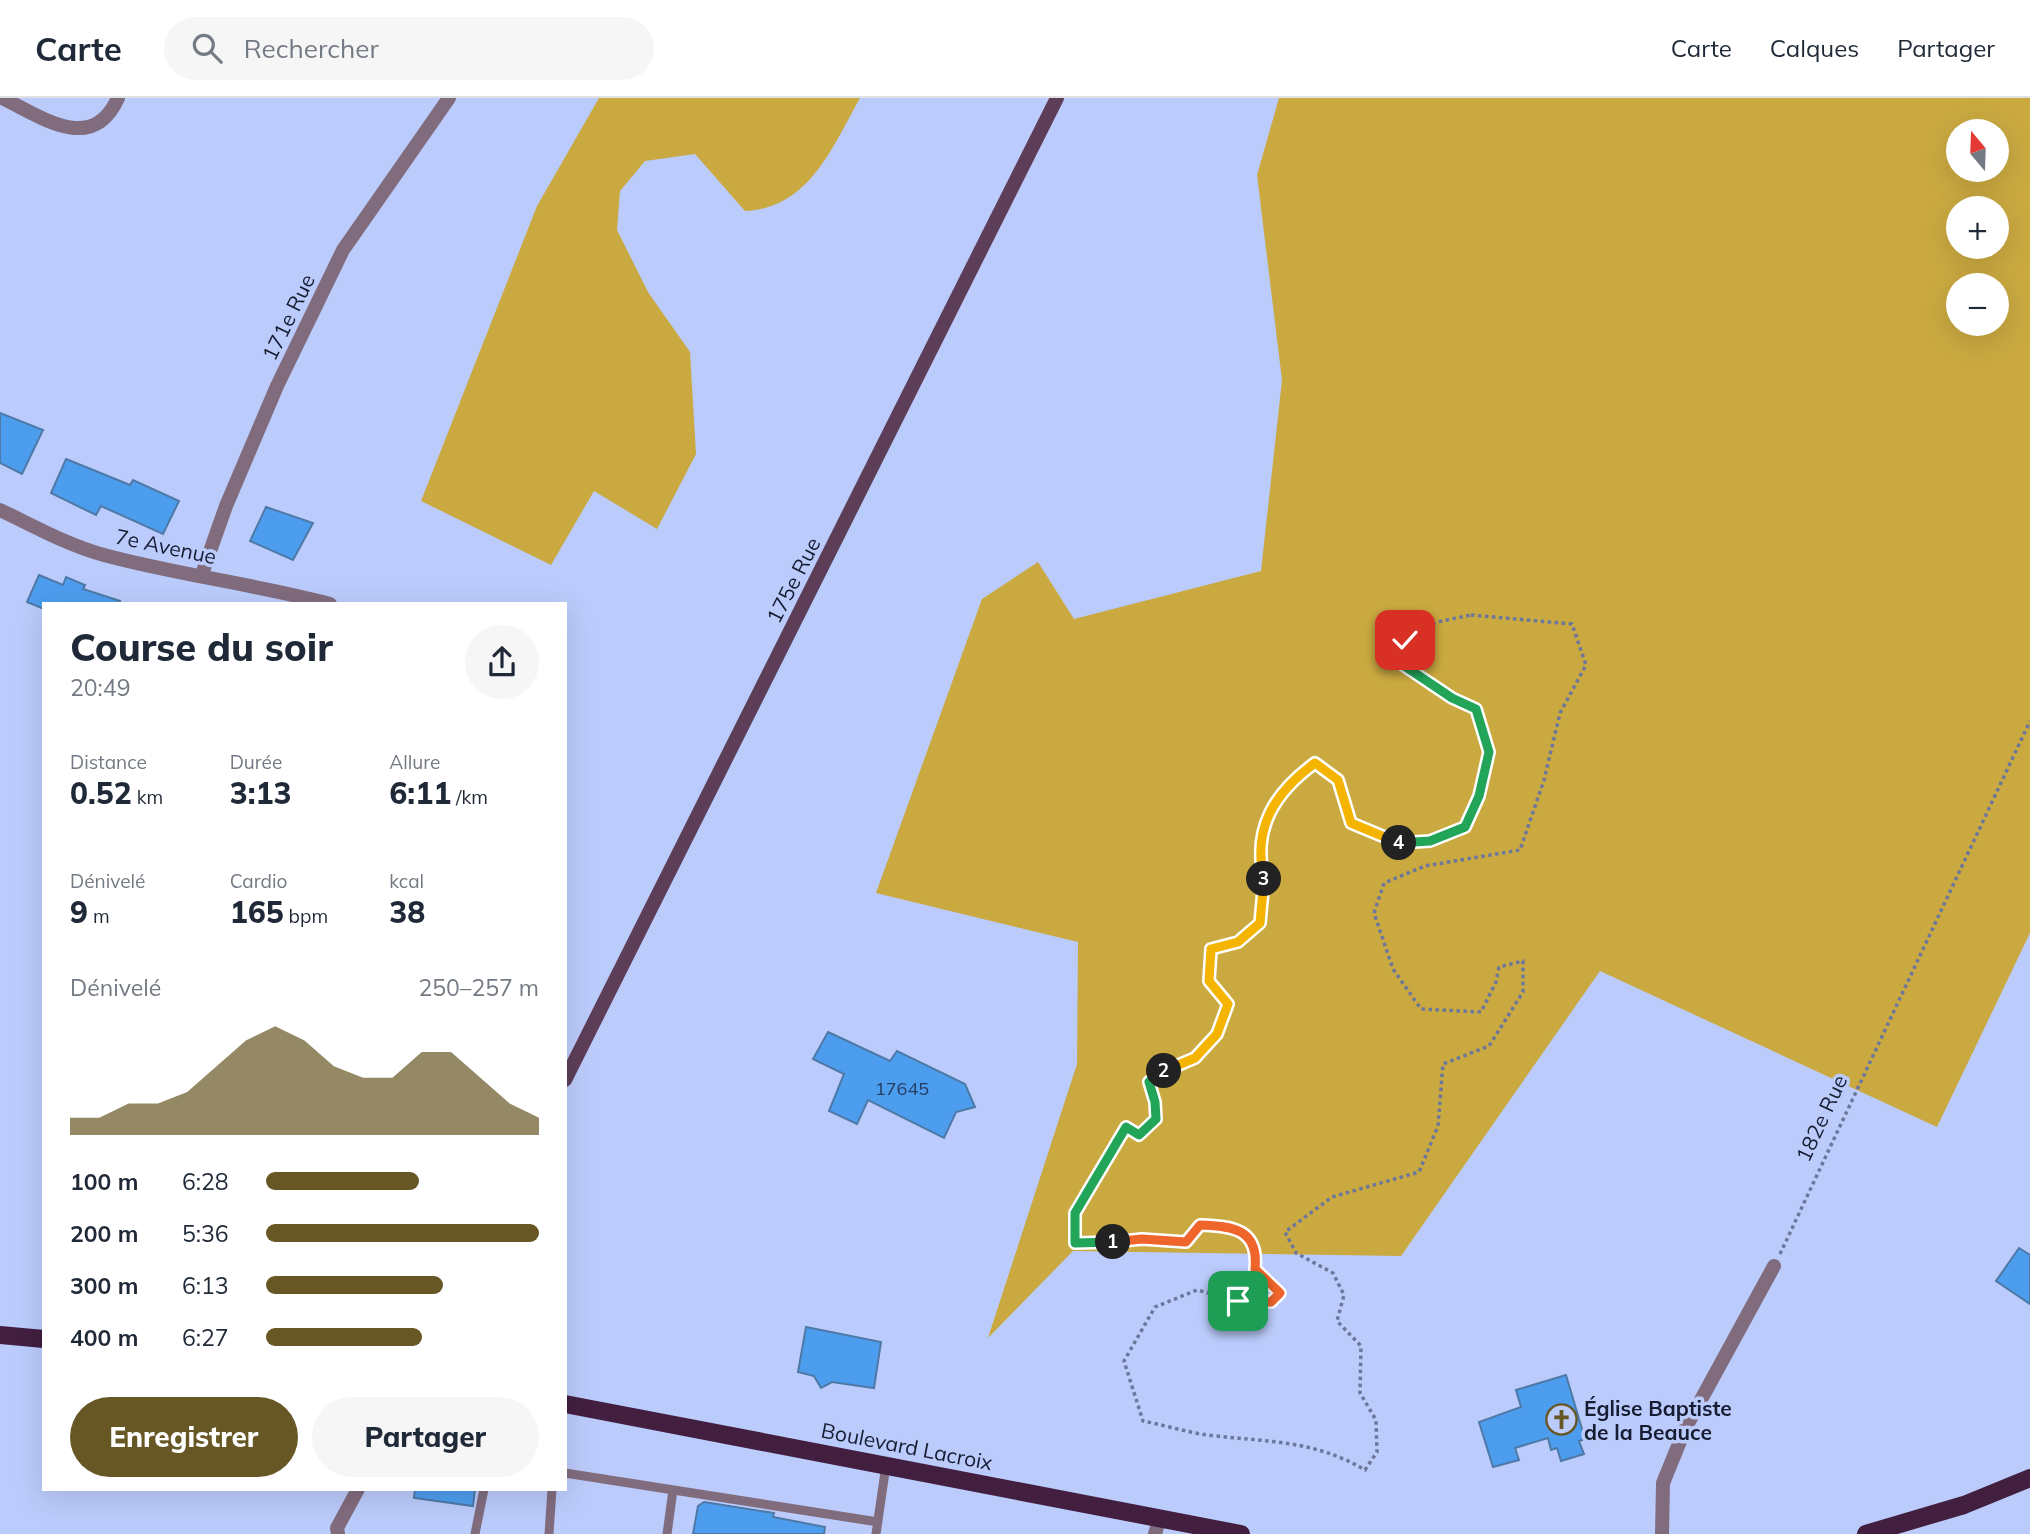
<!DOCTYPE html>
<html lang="fr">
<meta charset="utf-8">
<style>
:root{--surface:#fff;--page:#f6f6f7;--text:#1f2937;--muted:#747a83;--line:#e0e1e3;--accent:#675724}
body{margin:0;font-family:Mulish,sans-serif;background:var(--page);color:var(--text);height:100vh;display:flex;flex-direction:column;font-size:26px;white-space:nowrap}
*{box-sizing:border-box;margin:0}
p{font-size:23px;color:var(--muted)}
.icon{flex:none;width:38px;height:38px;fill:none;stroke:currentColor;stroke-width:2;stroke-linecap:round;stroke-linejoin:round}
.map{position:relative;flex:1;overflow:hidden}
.sheet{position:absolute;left:42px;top:504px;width:525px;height:889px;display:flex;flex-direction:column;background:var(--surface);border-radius:0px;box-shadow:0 7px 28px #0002}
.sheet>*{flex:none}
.needle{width:46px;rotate:341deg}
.fabs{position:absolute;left:1946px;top:21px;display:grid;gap:14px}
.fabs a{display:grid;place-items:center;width:63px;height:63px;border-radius:50%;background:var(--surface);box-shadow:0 7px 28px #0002;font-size:35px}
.pin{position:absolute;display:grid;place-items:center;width:60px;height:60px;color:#fff;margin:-30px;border-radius:14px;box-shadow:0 4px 10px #0006}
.km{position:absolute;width:35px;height:35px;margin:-18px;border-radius:50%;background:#222;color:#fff;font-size:19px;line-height:35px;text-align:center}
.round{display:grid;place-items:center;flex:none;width:74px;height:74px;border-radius:37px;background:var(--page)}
.summary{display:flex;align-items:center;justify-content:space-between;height:119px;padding:0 28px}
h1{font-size:38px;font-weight:800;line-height:52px}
.figures{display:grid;grid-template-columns:repeat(3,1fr);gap:10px;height:119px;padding:7px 28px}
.figures div{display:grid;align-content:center}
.figures b{font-size:30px;font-weight:800}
.figures small{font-size:19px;font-weight:400}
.figures p{font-size:19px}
.chart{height:196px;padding:14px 28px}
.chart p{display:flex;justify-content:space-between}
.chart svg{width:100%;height:126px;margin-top:7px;fill:var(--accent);opacity:.7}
.button{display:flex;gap:14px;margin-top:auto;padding:14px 28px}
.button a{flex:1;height:80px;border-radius:42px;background:var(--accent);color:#fff;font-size:28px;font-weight:800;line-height:80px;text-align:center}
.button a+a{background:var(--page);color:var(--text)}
ul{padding:0 28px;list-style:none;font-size:23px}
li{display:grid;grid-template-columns:112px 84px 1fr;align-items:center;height:52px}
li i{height:18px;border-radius:9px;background:var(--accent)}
header{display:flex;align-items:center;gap:42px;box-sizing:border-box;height:98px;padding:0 35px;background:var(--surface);border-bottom:2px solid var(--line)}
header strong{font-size:33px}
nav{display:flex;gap:38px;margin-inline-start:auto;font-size:24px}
.search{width:490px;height:63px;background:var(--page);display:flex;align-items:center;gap:18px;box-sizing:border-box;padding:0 24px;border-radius:38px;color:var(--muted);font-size:26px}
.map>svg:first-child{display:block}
.green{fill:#caa941;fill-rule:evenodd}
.building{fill:#4d9dee;stroke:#4e79a7;stroke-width:2}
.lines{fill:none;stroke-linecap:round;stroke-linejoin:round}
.path{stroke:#6c779b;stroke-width:3.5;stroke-dasharray:3.5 3.5;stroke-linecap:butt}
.lane{stroke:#816c7e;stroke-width:9}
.street{stroke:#816c7e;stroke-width:14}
.secondary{stroke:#5d3e59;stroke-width:14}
.primary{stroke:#421e3f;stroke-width:18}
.split-1-casing{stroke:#fff;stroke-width:14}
.split-2-casing{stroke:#fff;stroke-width:14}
.split-3-casing{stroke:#fff;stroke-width:14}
.split-4-casing{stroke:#fff;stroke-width:14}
.split-5-casing{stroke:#fff;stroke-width:14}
.split-1{stroke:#f0652b;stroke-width:9}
.split-2{stroke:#22a559;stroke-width:9}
.split-3{stroke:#f5b400;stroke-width:9}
.split-4{stroke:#f5b400;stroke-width:9}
.split-5{stroke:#22a559;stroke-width:9}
.labels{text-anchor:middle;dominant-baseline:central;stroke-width:7;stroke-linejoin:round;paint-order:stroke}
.number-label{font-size:18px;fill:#243c61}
.street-label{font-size:21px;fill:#161c32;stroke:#bbcbfb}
.poi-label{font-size:21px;font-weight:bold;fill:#161c32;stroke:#bbcbfb;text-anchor:start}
</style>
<header>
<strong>Carte</strong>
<div class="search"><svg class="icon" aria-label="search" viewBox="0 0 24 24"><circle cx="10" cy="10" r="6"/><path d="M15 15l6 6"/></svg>Rechercher</div>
<nav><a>Carte</a><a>Calques</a><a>Partager</a></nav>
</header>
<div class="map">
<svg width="2030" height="1436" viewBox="0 0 2030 1436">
<rect width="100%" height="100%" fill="#bbcbfb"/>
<!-- green -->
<path class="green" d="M 599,0 L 860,0 C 832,50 809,110 745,113 L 695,56 L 645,63 L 620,93 L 617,132 L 648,194 L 690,254 L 696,356 L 657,431 L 594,393 L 551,467 L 421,403 L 537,108 Z
M 1279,0 L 2030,0 L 2030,835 L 1937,1029 L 1600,873 L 1401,1158 L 1073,1153 L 988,1240 L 1077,966 L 1078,844 L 876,795 L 982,501 L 1038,464 L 1074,521 L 1261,473 L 1282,282 L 1257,77 ZM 1958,33 L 1997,33 L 1997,72 L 1958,72 ZM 1958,110 L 1997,110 L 1997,149 L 1958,149 ZM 1958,187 L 1997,187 L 1997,226 L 1958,226 Z"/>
<!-- building -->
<path class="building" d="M 0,315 L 43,332 L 22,376 L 0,365 Z
M 66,361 L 130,387 L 133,382 L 179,403 L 163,436 L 101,408 L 96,417 L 51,395 Z
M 266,409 L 313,425 L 293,462 L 250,443 Z
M 39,477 L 63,487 L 66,479 L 85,487 L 83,491 L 120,503 L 119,506 L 44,506 L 44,511 L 27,504 Z
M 828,934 L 890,963 L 897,953 L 965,986 L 975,1009 L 956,1014 L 944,1040 L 868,1002 L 857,1026 L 829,1013 L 844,976 L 813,961 Z
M 2019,1150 L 2030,1157 L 2030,1206 L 1996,1183 Z
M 806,1229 L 881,1244 L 874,1290 L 832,1284 L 821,1290 L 814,1278 L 798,1274 Z
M 1566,1277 L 1585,1341 L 1579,1343 L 1584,1356 L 1561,1363 L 1557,1350 L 1551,1352 L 1548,1340 L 1515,1350 L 1519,1362 L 1493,1369 L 1479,1324 L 1521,1309 L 1516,1292 Z
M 415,1391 L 475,1391 L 473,1408 L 414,1400 Z
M 704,1404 L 774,1415 L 773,1419 L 825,1429 L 824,1436 L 693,1436 L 698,1408 Z"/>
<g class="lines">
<!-- path -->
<path class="path" d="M 1471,517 L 1572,526 L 1586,567 L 1560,615 L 1544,682 L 1520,752 L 1425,768 L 1384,785 L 1374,815 L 1393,871 L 1421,911 L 1481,914 L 1496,884 L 1499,869 L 1523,863 L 1523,894 L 1489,948 L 1443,966 L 1438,1028 L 1419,1074 L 1332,1099 L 1285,1134 L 1296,1155 L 1333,1175 L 1344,1197 L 1337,1223 L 1361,1248 L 1360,1295 L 1376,1322 L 1377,1354 L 1365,1372 C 1313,1341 1264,1344 1207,1337 C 1186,1334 1164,1327 1143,1323 L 1124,1263 L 1155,1209 L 1197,1192 L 1239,1203 L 1271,1204 L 1280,1195 L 1255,1171 C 1259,1131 1233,1128 1200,1127 L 1186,1145 L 1164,1145 L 1142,1141 L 1075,1145 L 1075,1115 L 1126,1029 L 1139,1037 L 1156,1021 L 1155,1004 L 1149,984 C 1163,973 1177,969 1192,961 C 1213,950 1221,926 1228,906 L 1208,883 L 1211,851 L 1238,844 L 1260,826 L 1266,789 L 1259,748 L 1269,716 L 1291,682 L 1315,665 L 1338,682 L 1351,725 C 1405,747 1410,751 1465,729 L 1479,698 L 1489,654 L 1476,611 L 1452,599 L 1403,567 L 1405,542 L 1437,524 Z
M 1780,1156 L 2030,623"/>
<!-- lane -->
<path class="lane" d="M 565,1375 L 878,1424
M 475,1436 L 484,1391
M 549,1436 L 552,1391
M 667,1436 L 673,1392
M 876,1436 L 886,1367"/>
<!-- street -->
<path class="street" d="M 2,0 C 42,19 92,57 118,0
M 0,412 C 34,428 67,447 104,457 C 178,477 255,486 330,506
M 202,476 L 226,408 L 277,288 L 343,152 L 449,0
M 338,1436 L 337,1430 L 358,1391
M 1155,1436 L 1160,1419
M 1662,1436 L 1663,1385 L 1685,1331 L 1774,1168"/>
<!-- secondary -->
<path class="secondary" d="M 565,982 L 1057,0"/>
<!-- primary -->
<path class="primary" d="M 0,1237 L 44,1241
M 565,1306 L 1241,1436
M 1866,1436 L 1964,1407 L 2030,1380"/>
</g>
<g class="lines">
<defs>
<path id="split-1" d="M 1113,1144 L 1142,1141 L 1186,1144 L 1200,1127 C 1233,1128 1259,1131 1255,1171 L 1280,1195 L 1271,1204 L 1238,1203"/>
<path id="split-2" d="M 1113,1144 L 1075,1145 L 1075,1115 L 1126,1029 L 1139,1037 L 1156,1021 L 1155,1004 L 1149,984 L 1164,973"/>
<path id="split-3" d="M 1164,973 L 1195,960 L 1217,936 L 1228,906 L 1209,883 L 1211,851 L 1238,844 L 1260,825 L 1264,781"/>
<path id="split-4" d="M 1264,781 C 1252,730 1275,694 1315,665 L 1338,682 L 1351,725 L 1399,745"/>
<path id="split-5" d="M 1399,745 L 1430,743 L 1465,729 L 1479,698 L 1489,654 L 1476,611 L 1452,600 L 1403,567 L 1405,542"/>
</defs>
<!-- split-1 casing -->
<use href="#split-1" class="split-1-casing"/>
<!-- split-2 casing -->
<use href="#split-2" class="split-2-casing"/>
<!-- split-3 casing -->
<use href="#split-3" class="split-3-casing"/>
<!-- split-4 casing -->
<use href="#split-4" class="split-4-casing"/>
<!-- split-5 casing -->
<use href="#split-5" class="split-5-casing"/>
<!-- split-1 -->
<use href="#split-1" class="split-1"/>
<!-- split-2 -->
<use href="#split-2" class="split-2"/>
<!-- split-3 -->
<use href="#split-3" class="split-3"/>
<!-- split-4 -->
<use href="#split-4" class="split-4"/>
<!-- split-5 -->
<use href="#split-5" class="split-5"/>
</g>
<!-- icons -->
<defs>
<symbol id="church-ring" viewBox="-11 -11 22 22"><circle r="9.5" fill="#bbcbfb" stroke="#675724" stroke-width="1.5"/><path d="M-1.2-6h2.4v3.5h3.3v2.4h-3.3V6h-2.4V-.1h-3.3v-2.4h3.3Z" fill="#675724"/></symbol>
</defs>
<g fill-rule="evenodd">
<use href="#church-ring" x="1544" y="1304" width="35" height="35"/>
</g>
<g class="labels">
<!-- number labels -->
<g class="number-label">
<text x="902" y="990">17645</text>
</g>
<!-- street labels -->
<g class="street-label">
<text transform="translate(288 219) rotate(-64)">171e Rue</text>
<text transform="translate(166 448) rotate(12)">7e Avenue</text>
<text transform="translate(793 482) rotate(-63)">175e Rue</text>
<text transform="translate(1821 1020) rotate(-65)">182e Rue</text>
<text transform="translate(907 1348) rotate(11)">Boulevard Lacroix</text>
</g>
<!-- poi labels -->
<g class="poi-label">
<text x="1584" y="1310">Église Baptiste<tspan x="1584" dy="24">de la Beauce</tspan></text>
</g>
</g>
</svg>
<div class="fabs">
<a><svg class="needle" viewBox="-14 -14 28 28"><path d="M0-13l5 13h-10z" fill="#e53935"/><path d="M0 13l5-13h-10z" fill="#747a83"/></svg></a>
<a>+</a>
<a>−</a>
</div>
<div class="pin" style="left:1238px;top:1203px;background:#1e9e55"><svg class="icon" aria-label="arrive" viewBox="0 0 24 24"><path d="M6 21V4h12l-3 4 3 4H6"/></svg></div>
<div class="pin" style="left:1405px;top:542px;background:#d93025"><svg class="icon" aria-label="check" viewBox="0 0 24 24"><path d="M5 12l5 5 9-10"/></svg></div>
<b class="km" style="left:1113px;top:1144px">1</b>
<b class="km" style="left:1164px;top:973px">2</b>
<b class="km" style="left:1264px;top:781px">3</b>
<b class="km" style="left:1399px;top:745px">4</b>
<section class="sheet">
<div class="summary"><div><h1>Course du soir</h1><p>20:49</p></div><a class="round"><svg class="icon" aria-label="share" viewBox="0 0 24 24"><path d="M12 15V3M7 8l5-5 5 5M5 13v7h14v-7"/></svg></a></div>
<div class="figures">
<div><p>Distance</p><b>0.52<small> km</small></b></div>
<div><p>Durée</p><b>3:13</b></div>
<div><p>Allure</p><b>6:11<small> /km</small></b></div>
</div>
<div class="figures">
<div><p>Dénivelé</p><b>9<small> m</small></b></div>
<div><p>Cardio</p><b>165<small> bpm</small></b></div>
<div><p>kcal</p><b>38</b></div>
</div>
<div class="chart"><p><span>Dénivelé</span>250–257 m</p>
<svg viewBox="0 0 160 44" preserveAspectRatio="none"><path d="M0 44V38L10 38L20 33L30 33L40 29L50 20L60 11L70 6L80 11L90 20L100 24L110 24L120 15L130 15L140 24L150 33L160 38V44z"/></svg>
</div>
<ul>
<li><b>100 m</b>6:28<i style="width:56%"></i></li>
<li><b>200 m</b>5:36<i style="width:100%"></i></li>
<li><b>300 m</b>6:13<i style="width:65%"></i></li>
<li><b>400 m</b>6:27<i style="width:57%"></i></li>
</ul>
<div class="button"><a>Enregistrer</a><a>Partager</a></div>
</section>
</div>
